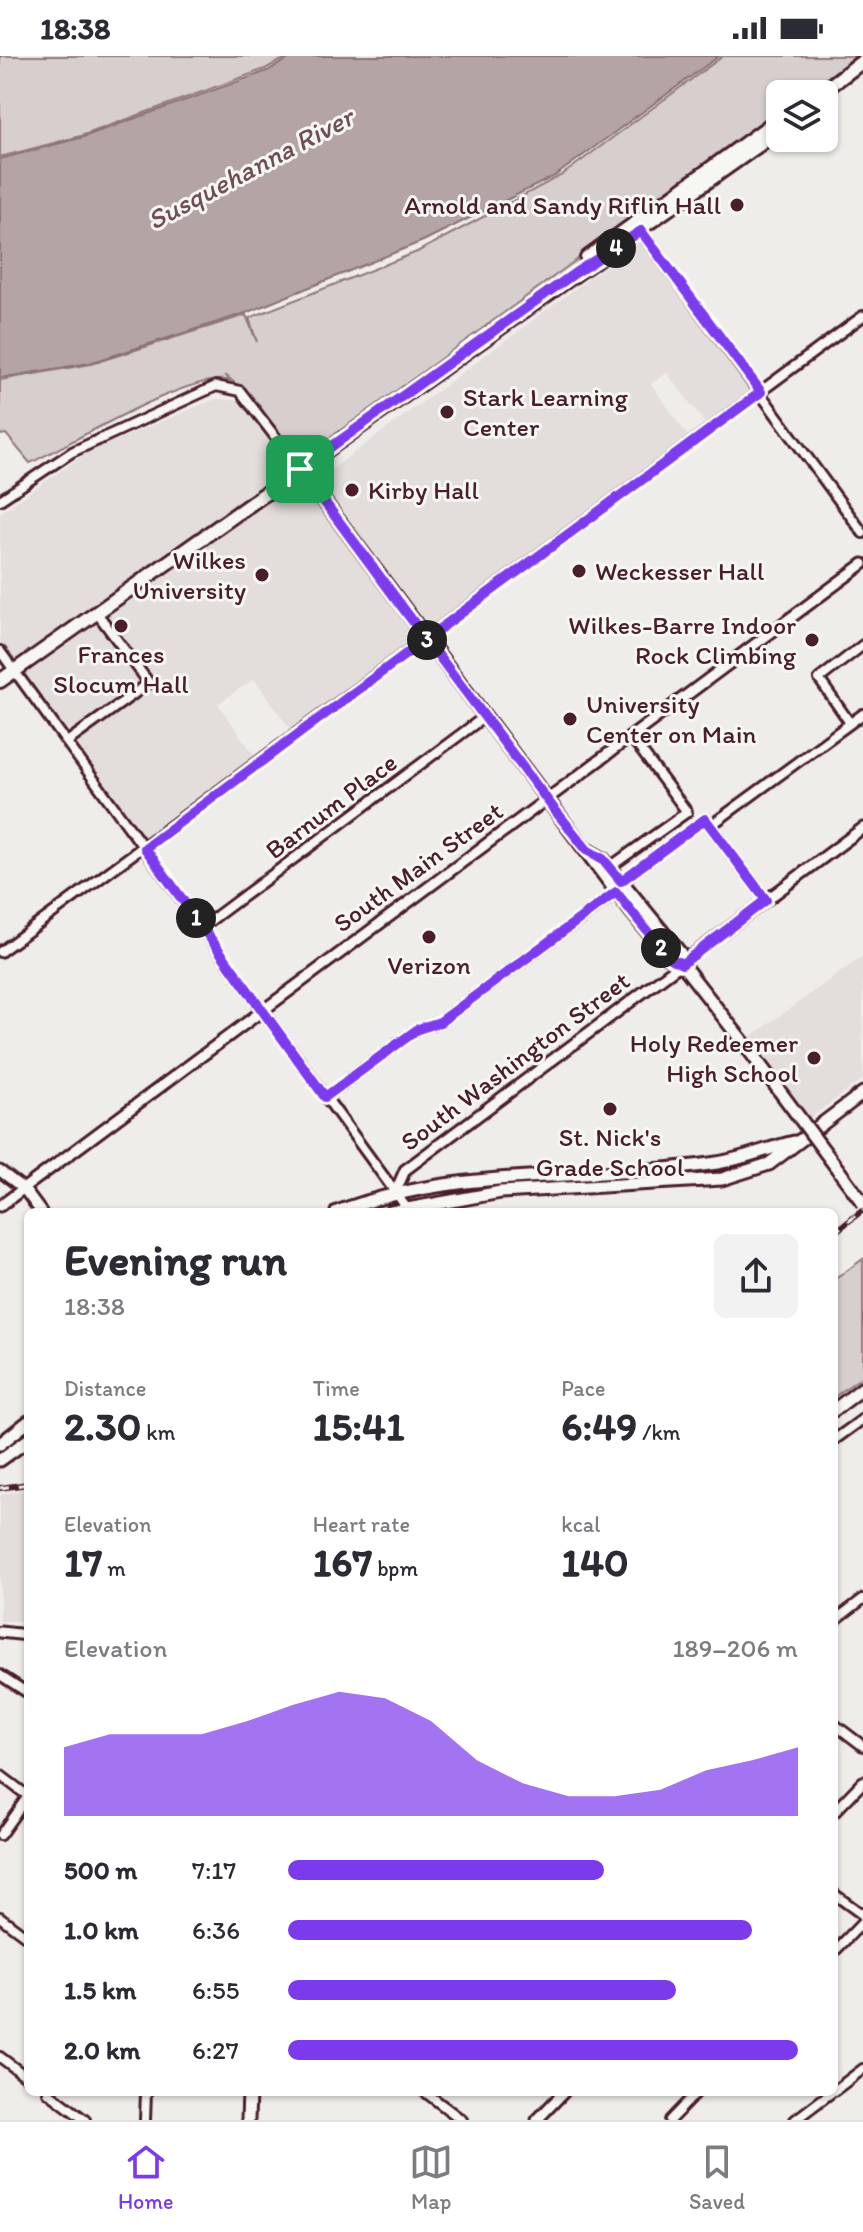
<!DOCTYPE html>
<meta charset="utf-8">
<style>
:root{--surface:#fff;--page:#f2f2f3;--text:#2b2b33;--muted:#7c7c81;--line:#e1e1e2;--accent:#7c3aed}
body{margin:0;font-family:Itim,sans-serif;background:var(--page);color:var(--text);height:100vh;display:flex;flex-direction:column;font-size:30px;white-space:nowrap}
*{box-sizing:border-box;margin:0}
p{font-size:26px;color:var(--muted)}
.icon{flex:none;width:44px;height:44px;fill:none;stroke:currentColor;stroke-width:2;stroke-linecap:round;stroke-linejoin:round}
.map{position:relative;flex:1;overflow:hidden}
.drawer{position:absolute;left:24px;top:1152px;width:814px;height:888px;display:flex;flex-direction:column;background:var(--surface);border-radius:12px;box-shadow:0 2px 6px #0004}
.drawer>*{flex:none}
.tools{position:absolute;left:766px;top:24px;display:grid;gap:16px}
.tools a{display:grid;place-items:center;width:72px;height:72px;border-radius:12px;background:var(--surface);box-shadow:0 2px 6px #0004;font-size:40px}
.pin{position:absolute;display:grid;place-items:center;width:68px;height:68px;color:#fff;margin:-34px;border-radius:16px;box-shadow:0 4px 12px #0006}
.km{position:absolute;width:40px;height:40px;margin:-20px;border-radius:50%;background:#222;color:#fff;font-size:22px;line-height:40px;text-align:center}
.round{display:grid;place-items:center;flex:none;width:84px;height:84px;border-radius:12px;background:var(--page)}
.overview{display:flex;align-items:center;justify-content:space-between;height:136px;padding:0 40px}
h1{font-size:44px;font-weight:700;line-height:60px}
.metrics{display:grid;grid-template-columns:repeat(3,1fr);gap:12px;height:136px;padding:8px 40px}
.metrics div{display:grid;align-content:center}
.metrics b{font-size:40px;font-weight:700}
.metrics small{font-size:22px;font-weight:400}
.metrics p{font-size:22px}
.chart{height:224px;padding:16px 40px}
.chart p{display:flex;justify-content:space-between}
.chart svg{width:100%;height:144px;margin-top:8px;fill:var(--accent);opacity:.7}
ul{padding:0 40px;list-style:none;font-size:26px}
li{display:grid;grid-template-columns:128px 96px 1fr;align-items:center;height:60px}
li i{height:20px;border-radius:10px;background:var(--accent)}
.status{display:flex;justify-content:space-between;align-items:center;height:56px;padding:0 40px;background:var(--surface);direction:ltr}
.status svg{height:22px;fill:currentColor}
.tab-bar{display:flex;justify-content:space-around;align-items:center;height:112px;border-top:2px solid var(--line);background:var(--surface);font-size:22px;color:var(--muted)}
.tab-bar a{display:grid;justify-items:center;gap:4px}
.tab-bar .current{color:var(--accent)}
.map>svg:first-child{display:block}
.built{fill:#e3dedc}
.green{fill:#d7cfce;stroke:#90777c;stroke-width:2}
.water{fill:#b4a4a5;stroke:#8a6f74;stroke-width:2}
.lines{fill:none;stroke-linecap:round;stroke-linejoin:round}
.minor-casing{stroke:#4a1f2b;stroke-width:14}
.tertiary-casing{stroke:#4a1f2b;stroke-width:15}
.secondary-casing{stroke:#4a1f2b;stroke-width:17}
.primary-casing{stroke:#4a1f2b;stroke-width:18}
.minor{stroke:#f6f6f2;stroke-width:8}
.tertiary{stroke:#f6f6f2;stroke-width:9}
.secondary{stroke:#f6f6f2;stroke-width:11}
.primary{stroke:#f6f6f2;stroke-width:12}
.rail-casing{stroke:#4a1f2b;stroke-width:6}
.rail{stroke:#f6f6f2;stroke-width:3;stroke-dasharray:9;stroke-linecap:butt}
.secondary-bridge-casing{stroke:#4a1f2b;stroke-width:17;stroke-linecap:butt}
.secondary-bridge{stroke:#f6f6f2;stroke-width:11}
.route-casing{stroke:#fff;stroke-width:16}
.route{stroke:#7c3aed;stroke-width:10}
.poi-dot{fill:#4a1f2b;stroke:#f6f6f2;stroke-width:3}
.labels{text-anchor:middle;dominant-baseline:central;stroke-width:6;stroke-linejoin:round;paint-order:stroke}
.poi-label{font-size:26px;fill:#4a1f2b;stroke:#f6f6f2;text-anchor:end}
.street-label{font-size:26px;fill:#4a1f2b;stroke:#f6f6f2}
.water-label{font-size:28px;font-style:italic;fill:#6f4e56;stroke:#f6f6f2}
</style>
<div class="status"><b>18:38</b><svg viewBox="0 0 49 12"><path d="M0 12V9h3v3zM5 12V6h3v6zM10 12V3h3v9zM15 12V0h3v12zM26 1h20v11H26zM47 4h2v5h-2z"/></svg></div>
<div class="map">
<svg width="863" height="2064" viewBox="0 0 863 2064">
<rect width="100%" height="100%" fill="#efedea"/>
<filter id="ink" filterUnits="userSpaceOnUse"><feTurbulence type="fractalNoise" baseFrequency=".0125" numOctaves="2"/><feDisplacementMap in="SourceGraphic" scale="16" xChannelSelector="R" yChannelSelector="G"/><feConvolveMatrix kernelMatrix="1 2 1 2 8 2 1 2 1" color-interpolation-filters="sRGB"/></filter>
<g filter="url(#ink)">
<!-- built -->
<path class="built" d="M 646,180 L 762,341 L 714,378 L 667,317 L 651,328 L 696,391 L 299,685 L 254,623 L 218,648 L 262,710 L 154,794 L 0,587 L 0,457 L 88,396 L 215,343 L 253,345 L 312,428 Z
M 863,900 L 863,1023 L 810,1062 L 750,981 Z
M 28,1433 L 28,1567 L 0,1565 L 0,1439 Z"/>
<!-- green -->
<path class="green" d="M 0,0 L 290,0 L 265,13 L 81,80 L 0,101 Z
M 723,0 L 856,0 L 805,38 L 780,38 L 780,56 L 303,403 L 296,401 L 251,340 L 225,319 L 231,325 C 194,313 69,389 30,407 L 6,378 L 0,379 L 0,324 L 91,308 L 246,259 L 257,286 L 249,262 L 417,196 L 562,119 Z
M 863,1203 L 863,1320 L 834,1341 L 834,1224 Z"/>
<!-- water -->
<path class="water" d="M 294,0 L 719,0 L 555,120 L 423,185 L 246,257 L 90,307 L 0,322 L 0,103 L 83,81 L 267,15 Z"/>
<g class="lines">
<defs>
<path id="minor" d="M 637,170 L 863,477
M 0,444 L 72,396 L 216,330 L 240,335 L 300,413
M 0,595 L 406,1151
M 850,667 L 819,623 L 863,589
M 67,686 L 149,627 L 97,557
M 710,770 L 766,844
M 610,811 L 687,756 L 631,681
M 617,828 L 705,763 L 710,770 L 863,658
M 202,871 L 484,661
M 0,896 L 863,260
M 325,1041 L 418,973 L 440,966 L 618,835
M 834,1384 L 863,1363
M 834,1565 L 863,1543
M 0,1619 L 28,1637
M 834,1668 L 863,1690
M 0,1719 L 28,1740 L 0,1779
M 834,1838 L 863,1859
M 0,1861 L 28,1882
M 834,1896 L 863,1866
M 0,2001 L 28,2022
M 834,2035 L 863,2013
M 48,2036 L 85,2064
M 425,2036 L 462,2064
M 145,2064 L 146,2036
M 670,2064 L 697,2036
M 795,2064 L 832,2036"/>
<path id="tertiary" d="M 0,1115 L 24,1133 L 41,1156
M 395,1137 L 405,1114 L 863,772
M 0,1150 L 863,508
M 0,1576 L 28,1579
M 834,1756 L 863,1726
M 537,2064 L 564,2036"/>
<path id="secondary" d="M 300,413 L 630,854 L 668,901 L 682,908 L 743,986
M 587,794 L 603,803 L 680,897 L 682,908
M 337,1156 C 460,1109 590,1126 717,1107 C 743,1103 768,1092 794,1086
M 391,1156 L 501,1136 L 722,1123 L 769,1108 L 863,1037
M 834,1354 L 863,1332
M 0,1388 L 28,1366
M 0,1404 L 28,1384
M 248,2064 L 249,2036"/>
<path id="primary" d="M 819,38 L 863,5
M 587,202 L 780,62
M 0,625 L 780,74"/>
</defs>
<!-- minor casing -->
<use href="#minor" class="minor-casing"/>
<!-- tertiary casing -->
<use href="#tertiary" class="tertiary-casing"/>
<!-- secondary casing -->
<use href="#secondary" class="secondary-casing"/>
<!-- primary casing -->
<use href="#primary" class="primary-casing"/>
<!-- minor -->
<use href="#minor" class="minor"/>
<!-- tertiary -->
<use href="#tertiary" class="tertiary"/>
<!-- secondary -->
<use href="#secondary" class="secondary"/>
<!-- primary -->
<use href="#primary" class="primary"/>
<defs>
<path id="rail" d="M 834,1177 L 863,1154
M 0,1432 L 28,1428"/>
</defs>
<!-- rail casing -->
<use href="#rail" class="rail-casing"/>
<!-- rail -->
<use href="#rail" class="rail"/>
<defs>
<path id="secondary-bridge" d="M 743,986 L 863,1147"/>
</defs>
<!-- secondary-bridge casing -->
<use href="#secondary-bridge" class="secondary-bridge-casing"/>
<!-- secondary-bridge -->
<use href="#secondary-bridge" class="secondary-bridge"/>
</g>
</g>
<g class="lines" filter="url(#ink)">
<defs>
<path id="route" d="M 300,413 L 426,583 L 145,792 L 325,1041 L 418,973 L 440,966 L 616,836 L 668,901 L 682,908 L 766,844 L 705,763 L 621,825 L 603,803 L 587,794 L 554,753 L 426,583 L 761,336 L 641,175 L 575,217 L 300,413"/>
</defs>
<!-- route casing -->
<use href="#route" class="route-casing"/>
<!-- route -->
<use href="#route" class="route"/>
</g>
<!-- markers -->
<g class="poi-dot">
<circle cx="737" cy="149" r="8"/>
<circle cx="447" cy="356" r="8"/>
<circle cx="352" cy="434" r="8"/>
<circle cx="579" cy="515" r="8"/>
<circle cx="262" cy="519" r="8"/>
<circle cx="121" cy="570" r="8"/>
<circle cx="812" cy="584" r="8"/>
<circle cx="570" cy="663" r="8"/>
<circle cx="429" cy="881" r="8"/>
<circle cx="814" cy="1002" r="8"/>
<circle cx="610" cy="1053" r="8"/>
</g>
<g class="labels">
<!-- poi labels -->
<g class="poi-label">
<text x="721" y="149">Arnold and Sandy Riflin Hall</text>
<text x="463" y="341" text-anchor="start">Stark Learning<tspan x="463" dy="30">Center</tspan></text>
<text x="368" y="434" text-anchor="start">Kirby Hall</text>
<text x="246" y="504">Wilkes<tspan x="246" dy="30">University</tspan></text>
<text x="595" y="515" text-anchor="start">Weckesser Hall</text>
<text x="796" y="569">Wilkes-Barre Indoor<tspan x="796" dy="30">Rock Climbing</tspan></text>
<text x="121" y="598" text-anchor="middle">Frances<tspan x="121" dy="30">Slocum Hall</tspan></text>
<text x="586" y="648" text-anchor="start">University<tspan x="586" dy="30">Center on Main</tspan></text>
<text x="429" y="909" text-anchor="middle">Verizon</text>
<text x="798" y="987">Holy Redeemer<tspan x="798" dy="30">High School</tspan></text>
<text x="610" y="1081" text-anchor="middle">St. Nick's<tspan x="610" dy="30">Grade School</tspan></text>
</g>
<!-- street labels -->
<g class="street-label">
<text transform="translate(331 750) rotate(-37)">Barnum Place</text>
<text transform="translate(418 811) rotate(-36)">South Main Street</text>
<text transform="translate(515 1005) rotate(-37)">South Washington Street</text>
</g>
<!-- water labels -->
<g class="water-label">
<text transform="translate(250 112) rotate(-28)">Susquehanna River</text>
</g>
</g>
</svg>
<div class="tools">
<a><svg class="icon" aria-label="layers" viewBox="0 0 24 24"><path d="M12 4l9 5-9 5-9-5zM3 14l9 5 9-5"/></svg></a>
</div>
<div class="pin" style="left:300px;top:413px;background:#1e9e55"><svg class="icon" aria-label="arrive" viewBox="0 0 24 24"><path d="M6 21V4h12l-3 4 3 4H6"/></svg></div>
<b class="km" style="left:196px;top:862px">1</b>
<b class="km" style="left:661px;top:892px">2</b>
<b class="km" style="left:427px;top:584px">3</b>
<b class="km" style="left:616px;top:192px">4</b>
<section class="drawer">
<div class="overview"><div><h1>Evening run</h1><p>18:38</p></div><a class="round"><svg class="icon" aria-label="share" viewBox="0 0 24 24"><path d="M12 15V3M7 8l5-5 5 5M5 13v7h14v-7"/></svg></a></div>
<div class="metrics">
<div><p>Distance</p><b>2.30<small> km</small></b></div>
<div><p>Time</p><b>15:41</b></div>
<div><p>Pace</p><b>6:49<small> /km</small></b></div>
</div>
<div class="metrics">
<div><p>Elevation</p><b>17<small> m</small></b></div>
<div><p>Heart rate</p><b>167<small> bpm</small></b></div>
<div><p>kcal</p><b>140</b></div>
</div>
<div class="chart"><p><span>Elevation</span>189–206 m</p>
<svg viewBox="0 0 160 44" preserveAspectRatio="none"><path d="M0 44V23L10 19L20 19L30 19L40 15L50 10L60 6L70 8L80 15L90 27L100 34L110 38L120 38L130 36L140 30L150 27L160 23V44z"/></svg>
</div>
<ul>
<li><b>500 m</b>7:17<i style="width:62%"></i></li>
<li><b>1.0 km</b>6:36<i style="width:91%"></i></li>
<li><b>1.5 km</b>6:55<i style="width:76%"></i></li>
<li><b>2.0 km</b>6:27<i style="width:100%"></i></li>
</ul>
</section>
</div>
<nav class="tab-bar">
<a class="current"><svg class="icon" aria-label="home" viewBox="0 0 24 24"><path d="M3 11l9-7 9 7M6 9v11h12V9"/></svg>Home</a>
<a><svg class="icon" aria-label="map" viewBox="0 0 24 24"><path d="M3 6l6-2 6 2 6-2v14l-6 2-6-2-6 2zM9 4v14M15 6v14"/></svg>Map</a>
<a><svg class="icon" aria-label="saved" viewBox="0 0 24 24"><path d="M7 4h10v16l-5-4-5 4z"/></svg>Saved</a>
</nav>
